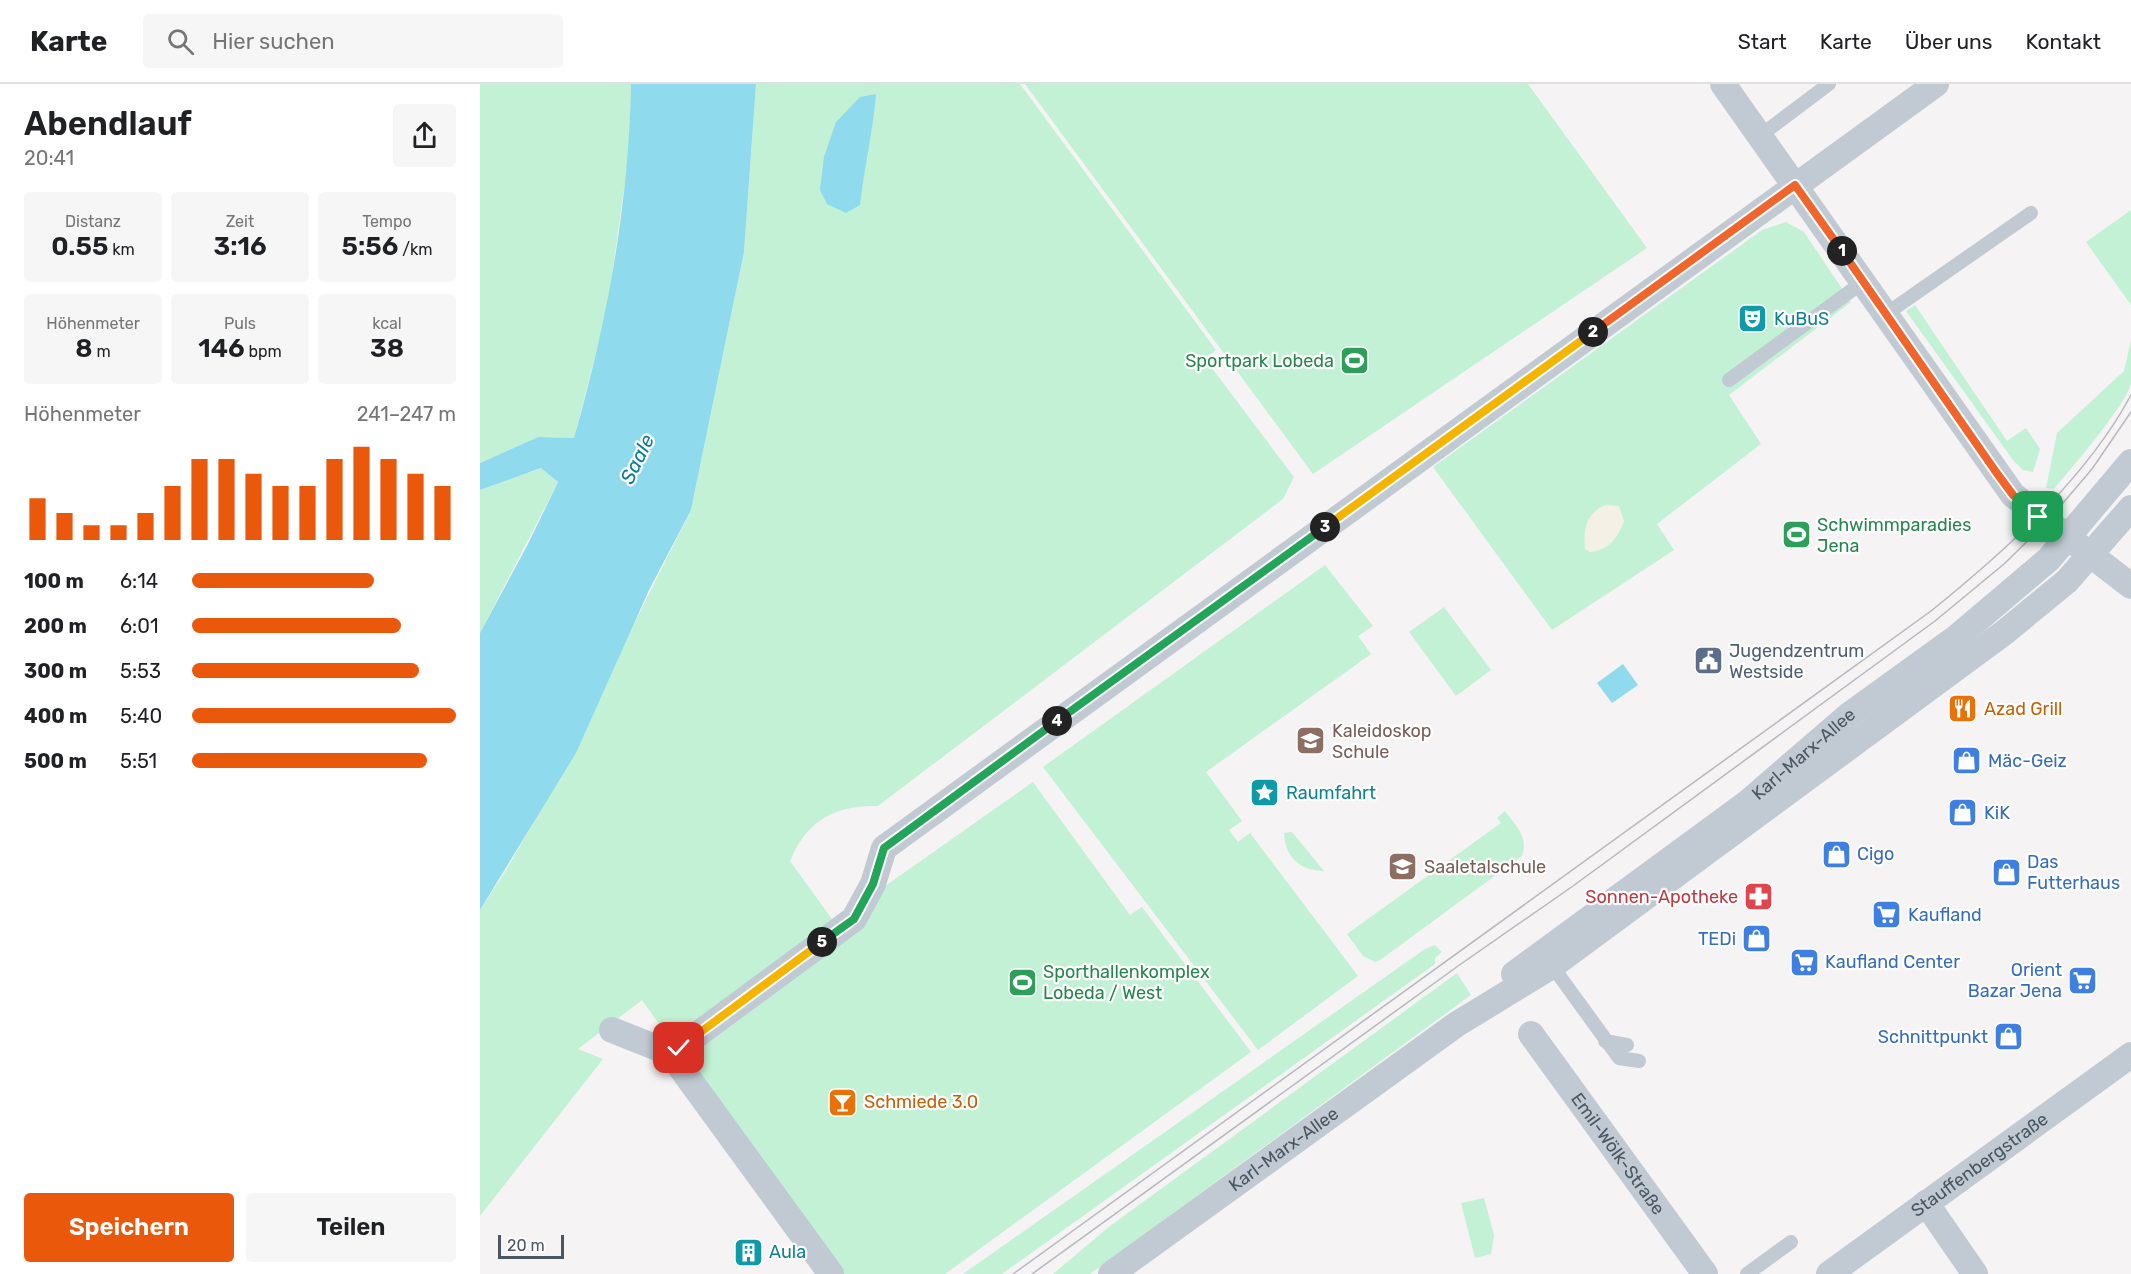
<!DOCTYPE html>
<html lang="de">
<meta charset="utf-8">
<style>
:root{--surface:#fff;--page:#f6f6f6;--text:#202124;--muted:#757577;--line:#e0e0e0;--accent:#ea580c}
body{margin:0;font-family:Rubik,sans-serif;background:var(--page);color:var(--text);height:100vh;display:flex;flex-direction:column;font-size:22px;white-space:nowrap}
*{box-sizing:border-box;margin:0}
p{font-size:20px;color:var(--muted)}
.icon{flex:none;width:33px;height:33px;fill:none;stroke:currentColor;stroke-width:2;stroke-linecap:round;stroke-linejoin:round}
.map{position:relative;flex:1;overflow:hidden}
.side{display:flex;flex-direction:column;background:var(--surface);width:480px}
.side>*{flex:none}
.scale{position:absolute;left:18px;bottom:15px;width:66px;box-sizing:border-box;padding-left:6px;border:3px solid #4a5661;border-top:0;font-size:16px;line-height:21px;white-space:nowrap;color:#4a5661;-webkit-text-stroke:4px #fff;paint-order:stroke}
.pin{position:absolute;display:grid;place-items:center;width:51px;height:51px;color:#fff;margin:-26px;border-radius:12px;box-shadow:0 3px 9px #0006}
.km{position:absolute;width:30px;height:30px;margin:-15px;border-radius:50%;background:#222;color:#fff;font-size:16px;line-height:30px;text-align:center}
.round{display:grid;place-items:center;flex:none;width:63px;height:63px;border-radius:6px;background:var(--page)}
.summary{display:flex;align-items:center;justify-content:space-between;height:102px;padding:0 24px}
h1{font-size:33px;font-weight:600;line-height:45px}
.metrics{display:grid;grid-template-columns:repeat(3,1fr);gap:9px;height:102px;padding:6px 24px}
.metrics div{display:grid;align-content:center;border-radius:6px;background:var(--page);text-align:center}
.metrics b{font-size:26px;font-weight:600}
.metrics small{font-size:16px;font-weight:400}
.metrics p{font-size:16px}
.chart{height:168px;padding:12px 24px}
.chart p{display:flex;justify-content:space-between}
.chart svg{width:100%;height:108px;margin-top:6px;stroke:var(--accent);stroke-width:6}
.cta{display:flex;gap:12px;margin-top:auto;padding:12px 24px}
.cta a{flex:1;height:69px;border-radius:6px;background:var(--accent);color:#fff;font-size:24px;font-weight:600;line-height:69px;text-align:center}
.cta a+a{background:var(--page);color:var(--text)}
ul{padding:0 24px;list-style:none;font-size:20px}
li{display:grid;grid-template-columns:96px 72px 1fr;align-items:center;height:45px}
li i{height:15px;border-radius:8px;background:var(--accent)}
header{display:flex;align-items:center;gap:36px;box-sizing:border-box;height:84px;padding:0 30px;background:var(--surface);border-bottom:2px solid var(--line)}
header strong{font-size:28px}
nav{display:flex;gap:33px;margin-inline-start:auto;font-size:21px}
.search{width:420px;height:54px;background:var(--page);display:flex;align-items:center;gap:15px;box-sizing:border-box;padding:0 21px;border-radius:6px;color:var(--muted);font-size:22px}
main{display:flex;flex:1;min-height:0}
.map>svg:first-child{display:block}
.green{fill:#c3f1d5}
.sand{fill:#f5f0e5}
.water{fill:#90daee}
.lines{fill:none;stroke-linecap:round;stroke-linejoin:round}
.service{stroke:#c1cad2;stroke-width:14}
.minor{stroke:#c1cad2;stroke-width:26}
.tram{stroke:#b5b8bd;stroke-width:1.5}
.split-1-casing{stroke:#fff;stroke-width:12}
.split-2-casing{stroke:#fff;stroke-width:12}
.split-3-casing{stroke:#fff;stroke-width:12}
.split-4-casing{stroke:#fff;stroke-width:12}
.split-5-casing{stroke:#fff;stroke-width:12}
.split-6-casing{stroke:#fff;stroke-width:12}
.split-1{stroke:#f0652b;stroke-width:8}
.split-2{stroke:#f0652b;stroke-width:8}
.split-3{stroke:#f5b400;stroke-width:8}
.split-4{stroke:#22a559;stroke-width:8}
.split-5{stroke:#22a559;stroke-width:8}
.split-6{stroke:#f5b400;stroke-width:8}
.labels{text-anchor:middle;dominant-baseline:central;stroke-width:4.5;stroke-linejoin:round;paint-order:stroke}
.culture-label{font-size:18px;fill:#0d838f;stroke:#fff;text-anchor:start}
.leisure-label{font-size:18px;fill:#27864d;stroke:#fff;text-anchor:start}
.service-label{font-size:18px;fill:#4e5e75;stroke:#fff;text-anchor:start}
.food-label{font-size:18px;fill:#c56008;stroke:#fff;text-anchor:start}
.education-label{font-size:18px;fill:#785e54;stroke:#fff;text-anchor:start}
.street-label{font-size:18px;fill:#4a5661;stroke:#fff}
.shop-label{font-size:18px;fill:#366cbe;stroke:#fff;text-anchor:start}
.health-label{font-size:18px;fill:#be3a42;stroke:#fff;text-anchor:end}
.water-label{font-size:20px;font-style:italic;fill:#0c7c9b;stroke:#fff}
</style>
<header>
<strong>Karte</strong>
<div class="search"><svg class="icon" aria-label="search" viewBox="0 0 24 24"><circle cx="10" cy="10" r="6"/><path d="M15 15l6 6"/></svg>Hier suchen</div>
<nav><a>Start</a><a>Karte</a><a>Über uns</a><a>Kontakt</a></nav>
</header>
<main>
<section class="side">
<div class="summary"><div><h1>Abendlauf</h1><p>20:41</p></div><a class="round"><svg class="icon" aria-label="share" viewBox="0 0 24 24"><path d="M12 15V3M7 8l5-5 5 5M5 13v7h14v-7"/></svg></a></div>
<div class="metrics">
<div><p>Distanz</p><b>0.55<small> km</small></b></div>
<div><p>Zeit</p><b>3:16</b></div>
<div><p>Tempo</p><b>5:56<small> /km</small></b></div>
</div>
<div class="metrics">
<div><p>Höhenmeter</p><b>8<small> m</small></b></div>
<div><p>Puls</p><b>146<small> bpm</small></b></div>
<div><p>kcal</p><b>38</b></div>
</div>
<div class="chart"><p><span>Höhenmeter</span>241–247 m</p>
<svg viewBox="0 0 160 44" preserveAspectRatio="none"><path d="M5 44V27M15 44V33M25 44V38M35 44V38M45 44V33M55 44V22M65 44V11M75 44V11M85 44V17M95 44V22M105 44V22M115 44V11M125 44V6M135 44V11M145 44V17M155 44V22"/></svg>
</div>
<ul>
<li><b>100 m</b>6:14<i style="width:69%"></i></li>
<li><b>200 m</b>6:01<i style="width:79%"></i></li>
<li><b>300 m</b>5:53<i style="width:86%"></i></li>
<li><b>400 m</b>5:40<i style="width:100%"></i></li>
<li><b>500 m</b>5:51<i style="width:89%"></i></li>
</ul>
<div class="cta"><a>Speichern</a><a>Teilen</a></div>
</section>
<div class="map">
<svg width="1651" height="1190" viewBox="0 0 1651 1190">
<rect width="100%" height="100%" fill="#f5f3f3"/>
<!-- green -->
<path class="green" d="M 0,0 L 151,0 L 150,62 L 127,228 L 94,354 L 58,353 L 0,379 Z
M 276,0 L 540,0 L 736,266 L 725,275 L 814,393 L 803,415 L 398,722 C 355,721 327,736 310,777 L 354,838 L 553,698 L 650,831 L 662,823 L 771,968 L 465,1190 L 356,1190 L 162,916 L 98,965 L 123,975 L 0,1132 L 0,826 L 25,788 L 59,729 L 211,426 L 264,168 Z
M 545,0 L 1048,0 L 1167,164 L 833,390 Z
M 1651,126 L 1651,221 L 1606,158 Z
M 1306,138 L 1324,148 L 1371,218 L 1249,311 L 1281,360 L 1177,440 L 1194,466 L 1072,546 L 953,383 L 1282,146 Z
M 1435,221 L 1527,357 L 1546,344 L 1560,365 L 1553,388 L 1543,386 L 1533,376 L 1426,227 Z
M 1651,256 C 1651,270 1651,285 1651,299 C 1647,320 1590,386 1574,405 L 1566,404 L 1577,349 L 1644,287 Z
M 62,384 L 78,398 L 0,549 L 0,406 Z
M 845,481 L 893,542 L 878,552 L 891,570 L 726,688 L 762,737 L 749,746 L 758,758 L 770,749 L 878,892 L 778,966 L 563,683 Z
M 964,523 L 1011,586 L 976,612 L 929,548 Z
M 1025,727 C 1036,742 1049,753 1042,772 L 900,876 L 895,878 L 883,872 L 867,850 L 1021,739 L 1017,734 Z
M 812,748 L 844,787 C 820,787 805,773 804,749 Z
M 955,861 L 962,868 L 955,874 L 955,880 L 522,1190 L 483,1190 L 945,865 Z
M 977,889 L 991,911 L 610,1190 L 573,1190 L 630,1142 Z
M 1004,1114 L 1014,1151 L 1011,1170 L 995,1174 L 981,1119 Z"/>
<!-- sand -->
<path class="sand" d="M 1126,421 L 1139,422 L 1144,437 C 1138,454 1129,466 1110,468 L 1105,465 C 1103,445 1106,429 1126,421 Z"/>
<!-- water -->
<path class="water" d="M 151,0 L 276,0 L 264,168 L 211,426 L 169,506 L 96,669 L 0,826 L 0,549 L 48,460 L 78,398 L 61,384 L 0,406 L 0,379 L 58,353 L 94,354 C 127,239 149,120 151,0 Z
M 396,10 C 393,48 384,84 380,121 L 366,129 L 347,120 L 340,106 L 344,73 L 356,38 L 380,13 Z
M 1143,580 L 1158,601 L 1132,619 L 1117,599 Z"/>
<g class="lines">
<!-- service -->
<path class="service" d="M 1289,45 L 1349,0
M 1406,230 L 1551,129
M 1249,296 L 1383,198
M 1070,879 L 1139,974 L 1159,977
M 1125,957 L 1147,961
M 1267,1190 L 1311,1158"/>
<!-- minor -->
<g class="minor">
<path d="M 1243,0 L 1533,411 L 1651,502"/>
<path id="s1" d="M 1034,890 L 1267,719 L 1369,631 L 1477,553 L 1569,475 L 1651,378"/>
<path d="M 132,946 L 190,969 L 199,964 L 374,835 L 393,800 L 404,764 L 1456,0"/>
<path id="s2" d="M 1051,950 L 1225,1190"/>
<path d="M 190,969 L 351,1190"/>
<path d="M 1446,1119 L 1495,1190"/>
<path id="s3" d="M 631,1190 L 977,940 L 1072,882 L 1525,548 L 1587,497 L 1651,424"/>
<path id="s4" d="M 1349,1190 L 1651,971"/>
</g>
<!-- tram -->
<path class="tram" d="M 533,1190 L 1451,527 C 1524,468 1606,395 1651,311
M 552,1190 L 978,882 L 1093,802 L 1455,537 L 1524,480 L 1566,439 L 1612,385 L 1651,328"/>
</g>
<g class="lines">
<defs>
<path id="split-1" d="M 1362,167 L 1516,388 L 1533,411 L 1558,433"/>
<path id="split-2" d="M 1113,248 L 1315,101 L 1362,167"/>
<path id="split-3" d="M 845,443 L 1113,248"/>
<path id="split-4" d="M 577,637 L 845,443"/>
<path id="split-5" d="M 342,858 L 374,835 L 393,800 L 404,764 L 577,637"/>
<path id="split-6" d="M 199,964 L 342,858"/>
</defs>
<!-- split-1 casing -->
<use href="#split-1" class="split-1-casing"/>
<!-- split-2 casing -->
<use href="#split-2" class="split-2-casing"/>
<!-- split-3 casing -->
<use href="#split-3" class="split-3-casing"/>
<!-- split-4 casing -->
<use href="#split-4" class="split-4-casing"/>
<!-- split-5 casing -->
<use href="#split-5" class="split-5-casing"/>
<!-- split-6 casing -->
<use href="#split-6" class="split-6-casing"/>
<!-- split-1 -->
<use href="#split-1" class="split-1"/>
<!-- split-2 -->
<use href="#split-2" class="split-2"/>
<!-- split-3 -->
<use href="#split-3" class="split-3"/>
<!-- split-4 -->
<use href="#split-4" class="split-4"/>
<!-- split-5 -->
<use href="#split-5" class="split-5"/>
<!-- split-6 -->
<use href="#split-6" class="split-6"/>
</g>
<!-- icons -->
<defs>
<symbol id="theatre-square" viewBox="-11 -11 22 22"><rect x="-9" y="-9" width="18" height="18" rx="4" fill="#0f9aa8" stroke="#fff"/><path d="M-5-5.5Q0-4 5-5.5V0Q5 5 0 6Q-5 5-5 0ZM-3.3-2.5H-1v1.5H-3.3ZM1-2.5H3.3v1.5H1ZM-2.8 1Q0 5.5 2.8 1Z" fill="#fff"/></symbol>
<symbol id="stadium-square" viewBox="-11 -11 22 22"><rect x="-9" y="-9" width="18" height="18" rx="4" fill="#2e9e5b" stroke="#fff"/><path d="M0-5a6.5 5 0 1 0 0 10a6.5 5 0 1 0 0-10ZM-3.5-1.8h7v3.6h-7Z" fill="#fff"/></symbol>
<symbol id="civic-square" viewBox="-11 -11 22 22"><rect x="-9" y="-9" width="18" height="18" rx="4" fill="#5c6f8a" stroke="#fff"/><path d="M-.6-6.5H3V-4.5H.6V-3L4-1V1h2V6H-6V1h2V-1L-.6-3ZM-1.2 2.5V6h2.4V2.5Z" fill="#fff"/></symbol>
<symbol id="restaurant-square" viewBox="-11 -11 22 22"><rect x="-9" y="-9" width="18" height="18" rx="4" fill="#e8710a" stroke="#fff"/><path d="M-5-6h1v4h1v-4h1v4h1v-4h1v5L-1.5 .5V6h-2V.5L-5-1ZM5-6V6H3V1.5H1.5Q1.5-4 5-6Z" fill="#fff"/></symbol>
<symbol id="school-square" viewBox="-11 -11 22 22"><rect x="-9" y="-9" width="18" height="18" rx="4" fill="#8d6e63" stroke="#fff"/><path d="M0-5L7-2L0 1L-7-2ZM-4 1L0 2.5L4 1V4Q0 6-4 4Z" fill="#fff"/></symbol>
<symbol id="shop-square" viewBox="-11 -11 22 22"><rect x="-9" y="-9" width="18" height="18" rx="4" fill="#3f7fe0" stroke="#fff"/><path d="M-5-2.5h2.3a2.7 3.5 0 0 1 5.4 0H5L5.5 6h-11ZM-1.5-2.5h3a1.5 2.3 0 0 0-3 0Z" fill="#fff"/></symbol>
<symbol id="sight-square" viewBox="-11 -11 22 22"><rect x="-9" y="-9" width="18" height="18" rx="4" fill="#0f9aa8" stroke="#fff"/><path d="M0-6L1.8-2.2L6-1.7L2.9 1.2L3.7 5.4L0 3.3L-3.7 5.4L-2.9 1.2L-6-1.7L-1.8-2.2Z" fill="#fff"/></symbol>
<symbol id="pharmacy-square" viewBox="-11 -11 22 22"><rect x="-9" y="-9" width="18" height="18" rx="4" fill="#e0444e" stroke="#fff"/><path d="M-2-6h4v4h4v4h-4v4h-4v-4h-4v-4h4Z" fill="#fff"/></symbol>
<symbol id="supermarket-square" viewBox="-11 -11 22 22"><rect x="-9" y="-9" width="18" height="18" rx="4" fill="#3f7fe0" stroke="#fff"/><path d="M-6-5.5h2.5l.6 2H6L4.5 2H-2.5L-4.4-4H-6ZM-1.5 3.2a1.3 1.3 0 1 0 .1 0ZM3 3.2a1.3 1.3 0 1 0 .1 0Z" fill="#fff"/></symbol>
<symbol id="bar-square" viewBox="-11 -11 22 22"><rect x="-9" y="-9" width="18" height="18" rx="4" fill="#e8710a" stroke="#fff"/><path d="M-6-5H6L.8 .8V4.5H3.5V6h-7V4.5H-.8V.8Z" fill="#fff"/></symbol>
<symbol id="building-square" viewBox="-11 -11 22 22"><rect x="-9" y="-9" width="18" height="18" rx="4" fill="#0f9aa8" stroke="#fff"/><path d="M-4-6H4V6H1V3H-1V6H-4ZM-2.5-4.3h1.7v1.8h-1.7ZM.8-4.3h1.7v1.8H.8ZM-2.5-1h1.7V.8h-1.7ZM.8-1h1.7V.8H.8Z" fill="#fff"/></symbol>
</defs>
<g fill-rule="evenodd">
<use href="#theatre-square" x="1256" y="218" width="33" height="33"/>
<use href="#stadium-square" x="858" y="260" width="33" height="33"/>
<use href="#stadium-square" x="1300" y="434" width="33" height="33"/>
<use href="#civic-square" x="1212" y="560" width="33" height="33"/>
<use href="#restaurant-square" x="1466" y="608" width="33" height="33"/>
<use href="#school-square" x="814" y="640" width="33" height="33"/>
<use href="#shop-square" x="1470" y="660" width="33" height="33"/>
<use href="#sight-square" x="768" y="692" width="33" height="33"/>
<use href="#shop-square" x="1466" y="712" width="33" height="33"/>
<use href="#shop-square" x="1340" y="754" width="33" height="33"/>
<use href="#school-square" x="906" y="766" width="33" height="33"/>
<use href="#shop-square" x="1510" y="772" width="33" height="33"/>
<use href="#pharmacy-square" x="1262" y="796" width="33" height="33"/>
<use href="#supermarket-square" x="1390" y="814" width="33" height="33"/>
<use href="#shop-square" x="1260" y="838" width="33" height="33"/>
<use href="#supermarket-square" x="1308" y="862" width="33" height="33"/>
<use href="#supermarket-square" x="1586" y="880" width="33" height="33"/>
<use href="#stadium-square" x="526" y="882" width="33" height="33"/>
<use href="#shop-square" x="1512" y="936" width="33" height="33"/>
<use href="#bar-square" x="346" y="1002" width="33" height="33"/>
<use href="#building-square" x="252" y="1152" width="33" height="33"/>
</g>
<g class="labels">
<!-- culture labels -->
<g class="culture-label">
<text x="1294" y="235">KuBuS</text>
<text x="806" y="709">Raumfahrt</text>
<text x="289" y="1168">Aula</text>
</g>
<!-- leisure labels -->
<g class="leisure-label">
<text x="854" y="277" text-anchor="end">Sportpark Lobeda</text>
<text x="1337" y="441">Schwimmparadies<tspan x="1337" dy="21">Jena</tspan></text>
<text x="563" y="888">Sporthallenkomplex<tspan x="563" dy="21">Lobeda / West</tspan></text>
</g>
<!-- service labels -->
<g class="service-label">
<text x="1249" y="567">Jugendzentrum<tspan x="1249" dy="21">Westside</tspan></text>
</g>
<!-- food labels -->
<g class="food-label">
<text x="1504" y="625">Azad Grill</text>
<text x="384" y="1018">Schmiede 3.0</text>
</g>
<!-- education labels -->
<g class="education-label">
<text x="852" y="647">Kaleidoskop<tspan x="852" dy="21">Schule</tspan></text>
<text x="944" y="783">Saaletalschule</text>
</g>
<!-- street labels -->
<g class="street-label">
<text stroke="none"><textPath href="#s1" startOffset="364">Karl-Marx-Allee</textPath></text>
<text stroke="none"><textPath href="#s3" startOffset="213">Karl-Marx-Allee</textPath></text>
<text stroke="none"><textPath href="#s2" startOffset="148">Emil-Wölk-Straße</textPath></text>
<text stroke="none"><textPath href="#s4" startOffset="186">Stauffenbergstraße</textPath></text>
</g>
<!-- shop labels -->
<g class="shop-label">
<text x="1508" y="677">Mäc-Geiz</text>
<text x="1504" y="729">KiK</text>
<text x="1377" y="770">Cigo</text>
<text x="1547" y="778">Das<tspan x="1547" dy="21">Futterhaus</tspan></text>
<text x="1428" y="831">Kaufland</text>
<text x="1256" y="855" text-anchor="end">TEDi</text>
<text x="1345" y="878">Kaufland Center</text>
<text x="1582" y="886" text-anchor="end">Orient<tspan x="1582" dy="21">Bazar Jena</tspan></text>
<text x="1508" y="953" text-anchor="end">Schnittpunkt</text>
</g>
<!-- health labels -->
<g class="health-label">
<text x="1258" y="813">Sonnen-Apotheke</text>
</g>
<!-- water labels -->
<g class="water-label">
<text transform="translate(157 375) rotate(-64)">Saale</text>
</g>
</g>
</svg>
<div class="scale">20 m</div>
<div class="pin" style="left:1558px;top:433px;background:#1e9e55"><svg class="icon" aria-label="arrive" viewBox="0 0 24 24"><path d="M6 21V4h12l-3 4 3 4H6"/></svg></div>
<div class="pin" style="left:199px;top:964px;background:#d93025"><svg class="icon" aria-label="check" viewBox="0 0 24 24"><path d="M5 12l5 5 9-10"/></svg></div>
<b class="km" style="left:1362px;top:167px">1</b>
<b class="km" style="left:1113px;top:248px">2</b>
<b class="km" style="left:845px;top:443px">3</b>
<b class="km" style="left:577px;top:637px">4</b>
<b class="km" style="left:342px;top:858px">5</b>
</div>
</main>
